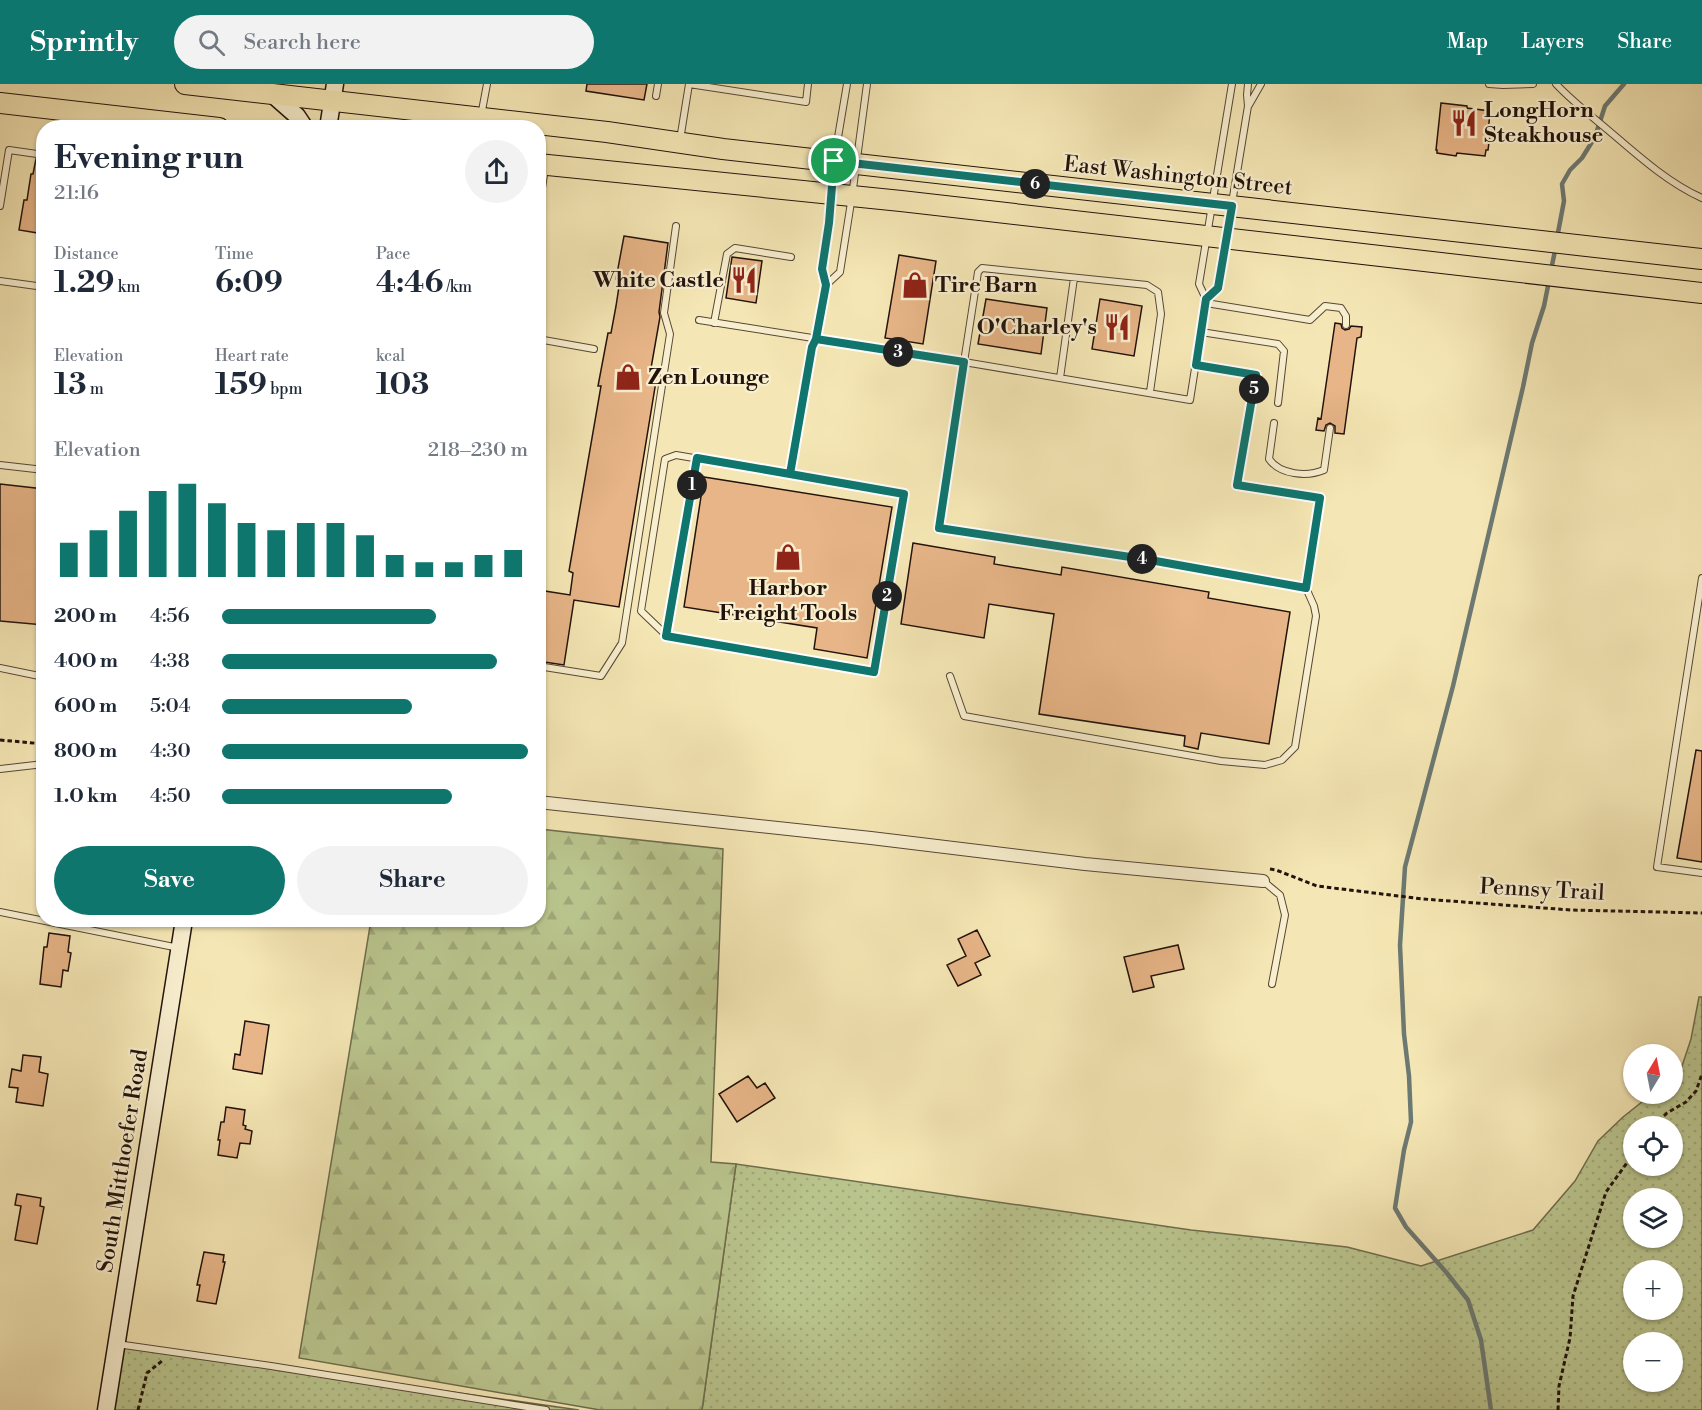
<!DOCTYPE html>
<meta charset="utf-8">
<style>
:root{--surface:#fff;--page:#f2f2f3;--text:#1f2937;--muted:#747a83;--accent:#0f766e}
body{margin:0;font-family:"Libre Bodoni",serif;background:var(--page);color:var(--text);height:100vh;display:flex;flex-direction:column;font-size:22px;white-space:nowrap}
*{box-sizing:border-box;margin:0}
p{font-size:20px;color:var(--muted)}
.icon{flex:none;width:33px;height:33px;fill:none;stroke:currentColor;stroke-width:2;stroke-linecap:round;stroke-linejoin:round}
.map{position:relative;flex:1;overflow:hidden}
.details{position:absolute;left:36px;top:36px;width:510px;height:807px;display:flex;flex-direction:column;background:var(--surface);border-radius:24px;box-shadow:0 2px 4px #0004}
.details>*{flex:none}
.needle{width:39px;rotate:10deg}
.tools{position:absolute;left:1623px;top:960px;display:grid;gap:12px}
.tools a{display:grid;place-items:center;width:60px;height:60px;border-radius:50%;background:var(--surface);box-shadow:0 2px 4px #0004;font-size:30px}
.pin{position:absolute;display:grid;place-items:center;width:51px;height:51px;color:#fff;margin:-26px;border:3px solid #fff;border-radius:50%;box-shadow:0 2px 6px #0007}
.km{position:absolute;width:30px;height:30px;margin:-15px;border-radius:50%;background:#222;color:#fff;font-size:16px;line-height:30px;text-align:center}
.round{display:grid;place-items:center;flex:none;width:63px;height:63px;border-radius:32px;background:var(--page)}
.summary{display:flex;align-items:center;justify-content:space-between;height:102px;padding:0 18px}
h1{font-size:33px;font-weight:700;line-height:45px}
.figures{display:grid;grid-template-columns:repeat(3,1fr);gap:9px;height:102px;padding:6px 18px}
.figures div{display:grid;align-content:center}
.figures b{font-size:30px;font-weight:700}
.figures small{font-size:16px;font-weight:400}
.figures p{font-size:16px}
.chart{height:168px;padding:12px 18px}
.chart p{display:flex;justify-content:space-between}
.chart svg{width:100%;height:108px;margin-top:6px;stroke:var(--accent);stroke-width:6}
.action{display:flex;gap:12px;margin-top:auto;padding:12px 18px}
.action a{flex:1;height:69px;border-radius:36px;background:var(--accent);color:#fff;font-size:24px;font-weight:700;line-height:69px;text-align:center}
.action a+a{background:var(--page);color:var(--text)}
ul{padding:0 18px;list-style:none;font-size:20px}
li{display:grid;grid-template-columns:96px 72px 1fr;align-items:center;height:45px}
li i{height:15px;border-radius:8px;background:var(--accent)}
header{display:flex;align-items:center;gap:36px;box-sizing:border-box;height:84px;padding:0 30px;background:var(--accent);color:#fff}
header strong{font-size:28px}
nav{display:flex;gap:33px;margin-inline-start:auto;font-size:21px}
.search{width:420px;height:54px;background:var(--page);display:flex;align-items:center;gap:15px;box-sizing:border-box;padding:0 21px;border-radius:33px;color:var(--muted);font-size:22px}
.map>svg:first-child{display:block}
.grass{fill:url(#grass-dots);stroke:#6e6c4c;stroke-width:1.5;fill-rule:evenodd}
.forest{fill:url(#forest-firs);stroke:#6e6c4c;stroke-width:1.5}
.lines{fill:none;stroke-linecap:round;stroke-linejoin:round}
.stream{stroke:#6c7972;stroke-width:4.5}
.building{fill:#e7b587;stroke:#21120b;stroke-width:1.5}
.lane-casing{stroke:#564736;stroke-width:8}
.street-casing{stroke:#564736;stroke-width:14}
.secondary-casing{stroke:#21120b;stroke-width:19}
.primary-casing{stroke:#21120b;stroke-width:22}
.path{stroke:#21120b;stroke-width:3;stroke-dasharray:4.5 3;stroke-linecap:butt}
.lane{stroke:#f8efcf;stroke-width:6}
.street{stroke:#f8efcf;stroke-width:12}
.secondary{stroke:#f8efcf;stroke-width:16}
.primary{stroke:#f5e7b5;stroke-width:20}
.route-casing{stroke:#fff;stroke-width:12}
.route{stroke:#0f766e;stroke-width:8}
.labels{text-anchor:middle;dominant-baseline:central;stroke-width:4.5;stroke-linejoin:round;paint-order:stroke}
.poi-label{font-size:22px;font-weight:bold;fill:#21120b;stroke:#f8efcf;text-anchor:start}
.street-label{font-size:22px;fill:#21120b;stroke:#f8efcf}
</style>
<header>
<strong>Sprintly</strong>
<div class="search"><svg class="icon" aria-label="search" viewBox="0 0 24 24"><circle cx="10" cy="10" r="6"/><path d="M15 15l6 6"/></svg>Search here</div>
<nav><a>Map</a><a>Layers</a><a>Share</a></nav>
</header>
<div class="map">
<svg width="1702" height="1326" viewBox="0 0 1702 1326">
<defs>
<pattern id="grass-dots" width="8" height="8" patternUnits="userSpaceOnUse" patternTransform="scale(1.5)"><rect width="8" height="8" fill="#bac58e"/><path d="M2 2h.1M6 6h.1" fill="none" stroke="#a0a879" stroke-width="1.8" stroke-linecap="round"/></pattern>
<pattern id="forest-firs" width="22" height="20" patternUnits="userSpaceOnUse" patternTransform="scale(1.5)"><rect width="22" height="20" fill="#bac58e"/><path d="M5 1l3.5 6h-7zM16 11l3.5 6h-7z" fill="#a0a879"/></pattern>
</defs>
<rect width="100%" height="100%" fill="#f5e7b5"/>
<filter id="stains"><feTurbulence type="fractalNoise" baseFrequency=".00333" numOctaves="4"/><feColorMatrix values="0 0 0 0 .2 0 0 0 0 .09 0 0 0 0 .02 0 0 0 .5 -.17"/></filter>
<radialGradient id="worn" r=".72"><stop offset=".6" stop-color="#630" stop-opacity="0"/><stop offset="1" stop-color="#630" stop-opacity=".3"/></radialGradient>
<!-- grass -->
<path class="grass" d="M 1699,913 L 1702,913 L 1702,1326 L 702,1326 L 736,1080 L 1191,1146 L 1347,1163 L 1421,1182 L 1533,1146 L 1575,1097 L 1598,1057 L 1623,1033 L 1652,1010 L 1672,1010 L 1673,994 L 1680,988 L 1691,955 ZM 1634,1042 L 1672,1042 L 1672,1082 L 1634,1082 ZM 1634,1114 L 1672,1114 L 1672,1154 L 1634,1154 ZM 1634,1186 L 1672,1186 L 1672,1226 L 1634,1226 ZM 1634,1258 L 1672,1258 L 1672,1298 L 1634,1298 Z
M 116,1260 L 579,1326 L 106,1326 Z"/>
<!-- forest -->
<path class="forest" d="M 539,745 L 723,765 L 711,1078 L 736,1080 L 702,1326 L 600,1326 L 299,1274 L 371,836 L 538,836 Z"/>
<g class="lines">
<!-- stream -->
<path class="stream" d="M 1557,154 L 1564,117 L 1562,100 L 1570,86 L 1582,74 L 1595,53 L 1605,22 L 1624,0
M 1551,186 L 1556,162
M 1491,1326 L 1481,1256 L 1468,1216 L 1446,1188 L 1406,1143 L 1395,1124 L 1404,1066 L 1411,1038 L 1409,992 L 1404,950 L 1400,861 L 1405,783 L 1453,602 L 1523,303 L 1532,259 L 1544,222 L 1549,197"/>
</g>
<!-- building -->
<path class="building" d="M 587,0 L 647,0 L 644,16 L 586,7 Z
M 1441,19 L 1467,22 L 1467,24 L 1490,27 L 1488,51 L 1490,51 L 1488,66 L 1486,66 L 1485,72 L 1457,69 L 1456,72 L 1437,69 L 1437,66 L 1436,66 Z
M 36,75 L 44,76 L 44,150 L 19,146 L 24,116 L 27,116 L 31,90 L 33,90 Z
M 624,152 L 668,159 L 659,228 L 660,233 L 651,284 L 658,285 L 619,523 L 574,516 L 564,581 L 538,577 L 538,506 L 570,511 L 573,489 L 569,487 L 601,302 L 598,302 L 608,249 L 611,249 L 616,222 L 620,196 L 616,195 Z
M 899,171 L 936,177 L 923,260 L 885,254 Z
M 732,173 L 762,177 L 756,219 L 726,214 Z
M 986,215 L 1047,224 L 1041,270 L 978,260 Z
M 1100,215 L 1142,222 L 1134,272 L 1092,265 Z
M 1335,239 L 1341,240 L 1342,244 L 1345,246 L 1349,245 L 1351,242 L 1362,243 L 1361,253 L 1357,254 L 1344,350 L 1335,349 L 1335,342 L 1330,339 L 1326,341 L 1324,347 L 1316,346 L 1318,334 L 1321,335 Z
M 704,393 L 892,423 L 867,574 L 814,565 L 817,544 L 684,523 Z
M 0,400 L 44,405 L 44,541 L 0,537 Z
M 913,459 L 995,473 L 994,480 L 1061,491 L 1062,483 L 1209,508 L 1208,514 L 1290,528 L 1269,660 L 1201,649 L 1198,665 L 1184,662 L 1185,652 L 1039,630 L 1054,530 L 989,520 L 984,554 L 901,540 Z
M 1696,666 L 1702,667 L 1702,778 L 1677,774 Z
M 977,846 L 990,872 L 975,879 L 981,891 L 958,902 L 947,881 L 966,872 L 958,855 Z
M 49,849 L 70,852 L 68,868 L 71,869 L 68,887 L 63,886 L 61,903 L 40,900 L 44,863 L 47,863 Z
M 1178,861 L 1184,885 L 1151,892 L 1154,903 L 1133,908 L 1124,873 Z
M 245,937 L 269,941 L 262,990 L 233,985 L 235,970 L 240,971 Z
M 23,971 L 41,973 L 39,988 L 48,990 L 43,1022 L 16,1018 L 18,1004 L 9,1003 L 12,985 L 21,987 Z
M 748,992 L 757,1004 L 765,999 L 775,1014 L 737,1038 L 719,1010 Z
M 226,1023 L 245,1026 L 243,1041 L 246,1042 L 245,1045 L 252,1047 L 250,1060 L 240,1059 L 237,1074 L 218,1071 L 220,1056 L 218,1056 L 221,1038 L 224,1038 Z
M 17,1110 L 41,1114 L 40,1122 L 44,1123 L 37,1160 L 15,1156 L 21,1122 L 15,1121 Z
M 204,1168 L 224,1171 L 223,1178 L 225,1178 L 216,1220 L 197,1217 L 200,1201 L 197,1201 Z"/>
<g class="lines">
<defs>
<path id="lane" d="M 689,0 L 806,18 L 808,0
M 1489,0 L 1503,1 L 1533,0
M 1556,0 C 1572,17 1590,31 1608,46 C 1636,70 1668,99 1702,114
M 656,12 L 658,0
M 1249,21 L 1261,0
M 481,32 L 487,0
M 680,56 L 689,0
M 0,122 L 9,66 L 44,71
M 538,131 L 545,84
M 0,197 L 44,203
M 826,201 L 840,188 L 852,112 L 867,0
M 1206,215 L 1218,204 L 1248,22 L 1247,11 L 1248,0
M 1206,219 L 1310,236 L 1325,222 L 1341,224 L 1346,232 L 1346,241
M 699,236 L 964,278 L 978,188 L 982,184 L 1147,201 L 1158,208 L 1161,230 L 1150,308
M 714,239 L 727,170 L 735,164 L 791,173
M 1201,248 L 1278,260 L 1284,267 L 1278,319
M 538,255 L 594,265
M 1196,281 L 1256,291 L 1237,401 L 1320,414 L 1306,504 L 1150,476 L 939,444 L 964,278 L 1190,316 L 1206,215 L 1199,200 L 1232,0
M 1060,294 L 1074,194
M 1274,339 L 1269,375 C 1280,391 1307,393 1324,386 L 1330,344
M 0,381 L 44,386
M 790,390 L 812,263 L 816,255 L 826,201 L 822,185 L 829,139 L 834,77 L 847,0
M 1702,494 L 1657,783 L 1702,789
M 666,551 L 874,588 L 904,410 L 676,371 L 665,375 L 641,527 L 666,551 L 697,374
M 538,582 L 601,592 L 622,559 L 670,250 L 664,229 L 676,142
M 0,584 L 44,593
M 950,592 L 964,632 L 1221,677 L 1265,681 L 1282,676 L 1295,663 L 1316,532 L 1314,522 L 1306,504
M 0,685 L 44,680
M 1263,797 L 1280,811 L 1285,831 L 1272,900
M 0,828 L 179,864
M 117,1260 L 271,1282 L 546,1326"/>
<path id="street" d="M 538,718 L 871,754 L 1085,780 L 1263,797"/>
<path id="secondary" d="M 272,10 L 297,32 L 305,44
M 328,44 L 335,0
M 106,1326 L 184,836"/>
<path id="primary" d="M 185,0 L 607,48 L 723,65 L 1702,175
M 0,19 L 219,44
M 538,80 L 901,117 L 1702,209"/>
</defs>
<!-- lane casing -->
<use href="#lane" class="lane-casing"/>
<!-- street casing -->
<use href="#street" class="street-casing"/>
<!-- secondary casing -->
<use href="#secondary" class="secondary-casing"/>
<!-- primary casing -->
<use href="#primary" class="primary-casing"/>
<!-- path -->
<path class="path" d="M 0,656 L 44,660
M 1270,785 L 1276,786 L 1317,802 L 1423,815 L 1571,826 L 1702,829
M 1653,1042 L 1667,1029 L 1686,1018 L 1696,1007 L 1702,990
M 138,1326 L 147,1289 L 162,1277
M 1558,1326 L 1559,1302 L 1570,1254 L 1573,1212 L 1606,1108 L 1634,1069"/>
<!-- lane -->
<use href="#lane" class="lane"/>
<!-- street -->
<use href="#street" class="street"/>
<!-- secondary -->
<use href="#secondary" class="secondary"/>
<!-- primary -->
<use href="#primary" class="primary"/>
</g>
<g class="lines">
<defs>
<path id="route" d="M 834,77 L 829,139 L 822,185 L 826,201 L 816,255 L 812,263 L 790,390 L 697,374 L 666,552 L 874,588 L 904,410 L 790,390 L 812,263 L 816,255 L 964,278 L 939,444 L 1150,476 L 1306,504 L 1320,414 L 1237,401 L 1256,291 L 1196,281 L 1206,215 L 1218,204 L 1232,122 L 834,77"/>
</defs>
<!-- route casing -->
<use href="#route" class="route-casing"/>
<!-- route -->
<use href="#route" class="route"/>
</g>
<!-- icons -->
<defs>
<symbol id="restaurant-bare" viewBox="-9 -9 18 18"><path d="M-5-6h1v4h1v-4h1v4h1v-4h1v5L-1.5 .5V6h-2V.5L-5-1ZM5-6V6H3V1.5H1.5Q1.5-4 5-6Z" fill="#8f2418" stroke="#f8efcf" stroke-width="2.5" paint-order="stroke"/></symbol>
<symbol id="shop-bare" viewBox="-9 -9 18 18"><path d="M-5-2.5h2.3a2.7 3.5 0 0 1 5.4 0H5L5.5 6h-11ZM-1.5-2.5h3a1.5 2.3 0 0 0-3 0Z" fill="#8f2418" stroke="#f8efcf" stroke-width="2.5" paint-order="stroke"/></symbol>
</defs>
<g fill-rule="evenodd">
<use href="#restaurant-bare" x="1445" y="20" width="38" height="38"/>
<use href="#restaurant-bare" x="725" y="177" width="38" height="38"/>
<use href="#shop-bare" x="896" y="182" width="38" height="38"/>
<use href="#restaurant-bare" x="1098" y="224" width="38" height="38"/>
<use href="#shop-bare" x="609" y="274" width="38" height="38"/>
<use href="#shop-bare" x="769" y="454" width="38" height="38"/>
</g>
<g class="labels">
<!-- poi labels -->
<g class="poi-label">
<text x="1484" y="26">LongHorn<tspan x="1484" dy="25">Steakhouse</tspan></text>
<text x="724" y="196" text-anchor="end">White Castle</text>
<text x="935" y="201">Tire Barn</text>
<text x="1097" y="243" text-anchor="end">O'Charley's</text>
<text x="648" y="293">Zen Lounge</text>
<text x="788" y="504" text-anchor="middle">Harbor<tspan x="788" dy="25">Freight Tools</tspan></text>
</g>
<!-- street labels -->
<g class="street-label">
<text transform="translate(1178 92) rotate(6)">East Washington Street</text>
<text transform="translate(1542 806) rotate(3)">Pennsy Trail</text>
<text transform="translate(123 1077) rotate(-81)">South Mitthoefer Road</text>
</g>
</g>
<rect width="100%" height="100%" filter="url(#stains)"/>
<rect width="100%" height="100%" fill="url(#worn)"/>
</svg>
<div class="tools">
<a><svg class="needle" viewBox="-14 -14 28 28"><path d="M0-13l5 13h-10z" fill="#e53935"/><path d="M0 13l5-13h-10z" fill="#747a83"/></svg></a>
<a><svg class="icon" aria-label="locate" viewBox="0 0 24 24"><circle cx="12" cy="12" r="6"/><path d="M12 2v4M12 18v4M2 12h4M18 12h4"/></svg></a>
<a><svg class="icon" aria-label="layers" viewBox="0 0 24 24"><path d="M12 4l9 5-9 5-9-5zM3 14l9 5 9-5"/></svg></a>
<a>+</a>
<a>−</a>
</div>
<div class="pin" style="left:834px;top:77px;background:#1e9e55"><svg class="icon" aria-label="arrive" viewBox="0 0 24 24"><path d="M6 21V4h12l-3 4 3 4H6"/></svg></div>
<b class="km" style="left:692px;top:401px">1</b>
<b class="km" style="left:887px;top:512px">2</b>
<b class="km" style="left:898px;top:268px">3</b>
<b class="km" style="left:1142px;top:475px">4</b>
<b class="km" style="left:1254px;top:305px">5</b>
<b class="km" style="left:1035px;top:100px">6</b>
<section class="details">
<div class="summary"><div><h1>Evening run</h1><p>21:16</p></div><a class="round"><svg class="icon" aria-label="share" viewBox="0 0 24 24"><path d="M12 15V3M7 8l5-5 5 5M5 13v7h14v-7"/></svg></a></div>
<div class="figures">
<div><p>Distance</p><b>1.29<small> km</small></b></div>
<div><p>Time</p><b>6:09</b></div>
<div><p>Pace</p><b>4:46<small> /km</small></b></div>
</div>
<div class="figures">
<div><p>Elevation</p><b>13<small> m</small></b></div>
<div><p>Heart rate</p><b>159<small> bpm</small></b></div>
<div><p>kcal</p><b>103</b></div>
</div>
<div class="chart"><p><span>Elevation</span>218–230 m</p>
<svg viewBox="0 0 160 44" preserveAspectRatio="none"><path d="M5 44V30M15 44V25M25 44V17M35 44V9M45 44V6M55 44V14M65 44V22M75 44V25M85 44V22M95 44V22M105 44V27M115 44V35M125 44V38M135 44V38M145 44V35M155 44V33"/></svg>
</div>
<ul>
<li><b>200 m</b>4:56<i style="width:70%"></i></li>
<li><b>400 m</b>4:38<i style="width:90%"></i></li>
<li><b>600 m</b>5:04<i style="width:62%"></i></li>
<li><b>800 m</b>4:30<i style="width:100%"></i></li>
<li><b>1.0 km</b>4:50<i style="width:75%"></i></li>
</ul>
<div class="action"><a>Save</a><a>Share</a></div>
</section>
</div>
